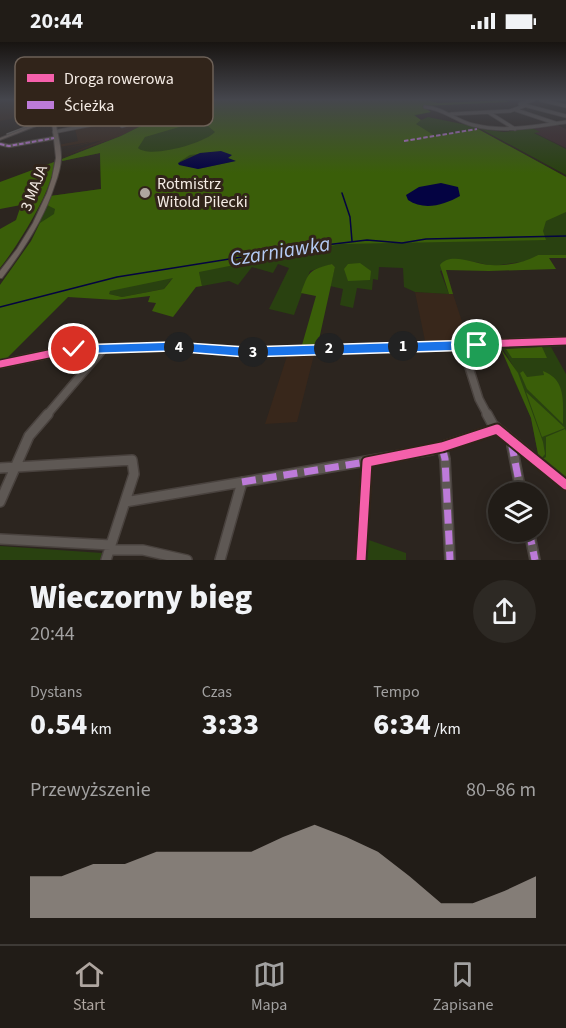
<!DOCTYPE html>
<html lang="pl">
<meta charset="utf-8">
<style>
:root{--surface:#211c17;--page:#2d2924;--text:#f1f3f6;--muted:#a2a1a1;--line:#3e3a36;--accent:#afa6a0}
body{margin:0;font-family:"Source Sans 3",sans-serif;background:var(--page);color:var(--text);height:100vh;display:flex;flex-direction:column;font-size:22px;white-space:nowrap}
*{box-sizing:border-box;margin:0}
p{font-size:20px;color:var(--muted)}
.icon{flex:none;width:33px;height:33px;fill:none;stroke:currentColor;stroke-width:2;stroke-linecap:round;stroke-linejoin:round}
.map{position:relative;height:518px;overflow:hidden}
.details{display:flex;flex-direction:column;background:var(--surface);flex:1}
.details>*{flex:none}
.tools{position:absolute;left:488px;top:440px;display:grid;gap:12px}
.tools a{display:grid;place-items:center;width:60px;height:60px;border-radius:50%;background:var(--surface);box-shadow:0 3px 15px #0003,0 0 0 2px var(--line);font-size:30px}
.pin{position:absolute;display:grid;place-items:center;width:51px;height:51px;color:#fff;margin:-26px;border:3px solid #fff;border-radius:50%;box-shadow:0 2px 6px #0007}
.km{position:absolute;width:30px;height:30px;margin:-15px;border-radius:50%;background:#222;color:#fff;font-size:16px;line-height:30px;text-align:center}
.round{display:grid;place-items:center;flex:none;width:63px;height:63px;border-radius:32px;background:var(--page)}
.head{display:flex;align-items:center;justify-content:space-between;height:102px;padding:0 30px}
h1{font-size:33px;font-weight:800;line-height:45px}
.stats{display:grid;grid-template-columns:repeat(3,1fr);gap:9px;height:102px;padding:6px 30px}
.stats div{display:grid;align-content:center}
.stats b{font-size:30px;font-weight:800}
.stats small{font-size:16px;font-weight:400}
.stats p{font-size:16px}
.chart{height:168px;padding:12px 30px}
.chart p{display:flex;justify-content:space-between}
.chart svg{width:100%;height:108px;margin-top:6px;fill:var(--accent);opacity:.7}
.status{display:flex;justify-content:space-between;align-items:center;height:42px;padding:0 30px;background:var(--surface);direction:ltr}
.status svg{height:16px;fill:currentColor}
.menu{display:flex;justify-content:space-around;align-items:center;height:84px;border-top:2px solid var(--line);background:var(--surface);font-size:16px;color:var(--muted)}
.menu a{display:grid;justify-items:center;gap:3px}
.menu .on{color:var(--accent)}
.map>svg:first-child{display:block}
.built{fill:#38271b}
.education{fill:#3a2829}
.green{fill:#294110}
.forest{fill:#3a5e09;fill-rule:evenodd}
.water{fill:#040342}
.lines{fill:none;stroke-linecap:round;stroke-linejoin:round}
.stream{stroke:#040342;stroke-width:1.5}
.minor-far2-casing{stroke:#49423e;stroke-width:4.5}
.minor-far1-casing{stroke:#49423e;stroke-width:10}
.minor-casing{stroke:#49423e;stroke-width:12}
.major-casing{stroke:#49423e;stroke-width:2}
.minor-far2{stroke:#5e5854;stroke-width:3}
.minor-far1{stroke:#5e5854;stroke-width:7}
.minor{stroke:#5e5854;stroke-width:9}
.major{fill:#6e635d;fill-rule:evenodd}
.tram{stroke:#68635f;stroke-width:1.5}
.quiet-far1{stroke:#bd7bd9;stroke-width:2;stroke-dasharray:4.5 2;stroke-linecap:butt}
.quiet{stroke:#bd7bd9;stroke-width:7;stroke-dasharray:14 7;stroke-linecap:butt}
.cycleway-far1-casing{stroke:#31241a;stroke-width:10}
.cycleway-casing{stroke:#31241a;stroke-width:13}
.cycleway-far1{stroke:#f560ab;stroke-width:7}
.cycleway{stroke:#f560ab;stroke-width:9}
.route{fill:#1a73e8;stroke:#fff;stroke-width:1.5}
.poi-dot{fill:#afa6a0;stroke:#31241a;stroke-width:2}
.labels{text-anchor:middle;dominant-baseline:central;stroke-width:6;stroke-linejoin:round;paint-order:stroke}
.far-poi-label{font-size:16px;fill:#f5ece5;stroke:#31241a;text-anchor:start}
.far-street-label{font-size:16px;fill:#f5ece5;stroke:#31241a}
.water-label{font-size:21px;font-style:italic;fill:#b4caf4;stroke:#31241a}
.key{fill:#31241a;stroke:#6c6057;stroke-width:1.5}
.key-label{font-size:16px;fill:#f5ece5}
</style>
<div class="status"><b>20:44</b><svg viewBox="0 0 49 12"><path d="M0 12V9h3v3zM5 12V6h3v6zM10 12V3h3v9zM15 12V0h3v12zM26 1h20v11H26zM47 4h2v5h-2z"/></svg></div>
<div class="map">
<svg width="566" height="518" viewBox="0 0 566 518">
<rect width="100%" height="100%" fill="#2c251f"/>
<!-- built -->
<path class="built" d="M 0,58 L 53,58 L 53,65 L 51,72 L 23,79 L 28,71 L 39,70 L 41,64 L 38,63 L 38,59 L 35,64 L 19,65 L 11,77 L 0,79 Z
M 190,58 L 193,58 L 121,94 L 61,115 L 103,98 L 59,108 L 90,100 L 59,105 L 58,103 L 78,99 L 75,87 L 113,79 L 118,85 L 126,83 L 158,71 L 155,67 L 162,65 L 169,67 L 114,94 Z
M 415,250 L 453,252 L 468,298 L 425,299 Z
M 314,313 L 297,380 L 265,382 L 287,314 Z"/>
<!-- education -->
<path class="education" d="M 556,82 L 566,87 L 566,106 L 527,87 Z"/>
<!-- green -->
<path class="green" d="M 193,58 L 385,58 L 431,70 L 414,74 L 421,78 L 428,75 L 472,84 L 566,135 L 566,213 L 538,213 L 528,219 L 493,224 L 470,219 L 440,229 L 449,252 L 415,250 L 404,245 L 403,226 L 379,225 L 378,238 L 373,237 L 372,248 L 357,246 L 353,266 L 340,263 L 343,247 L 330,244 L 335,225 L 332,222 L 310,229 L 294,273 L 269,267 L 289,226 L 278,222 L 273,231 L 252,225 L 238,243 L 229,239 L 202,244 L 199,231 L 170,239 L 164,247 L 122,255 L 109,252 L 68,255 L 7,316 L 0,317 L 0,243 L 32,199 L 50,154 L 101,147 L 100,111 L 62,119 L 62,117 L 121,94 Z
M 532,86 L 540,90 L 534,91 L 566,107 L 566,133 L 481,87 L 504,90 Z
M 551,305 L 566,332 L 566,438 L 539,417 L 531,376 L 510,329 L 516,329 L 503,307 Z
M 366,497 L 406,511 L 406,518 L 365,518 Z
M 0,504 L 102,511 L 100,518 L 0,518 Z"/>
<!-- forest -->
<path class="forest" d="M 193,58 L 427,58 L 438,61 L 504,58 L 510,60 L 422,64 L 431,70 L 414,73 L 421,78 L 416,82 L 435,94 L 478,87 L 566,135 L 566,170 L 546,179 L 543,189 L 546,198 L 341,202 L 199,230 L 202,244 L 196,245 L 173,275 L 152,269 L 156,261 L 148,260 L 150,254 L 116,258 L 68,255 L 7,316 L 0,317 L 0,243 L 31,199 L 40,181 L 54,172 L 55,167 L 47,163 L 50,154 L 101,147 L 100,111 L 62,119 L 62,117 L 121,94 ZM 186,83 L 208,84 L 215,90 C 205,101 150,117 138,106 L 145,95 ZM 214,110 L 235,119 L 198,127 L 179,120 L 190,113 ZM 173,236 L 164,247 L 122,255 L 109,252 L 110,249 Z
M 54,120 C 55,145 17,205 0,226 L 0,187 L 16,178 L 21,163 L 0,167 L 0,140 Z
M 538,213 L 566,213 L 566,216 L 549,216 L 556,227 L 489,229 L 446,228 L 453,252 L 449,252 L 440,223 C 451,209 476,223 491,223 C 507,224 524,221 538,213 Z
M 360,221 L 371,229 L 370,238 L 348,239 L 344,227 L 348,222 Z
M 332,222 L 335,225 L 318,302 L 302,303 L 316,254 L 301,251 C 309,229 309,228 332,222 Z
M 542,305 L 547,316 L 512,316 L 506,307 Z
M 501,307 L 518,331 L 543,400 L 545,412 L 542,416 L 539,417 L 531,376 Z
M 523,329 L 527,335 L 544,333 L 543,329 C 566,338 563,358 563,382 L 527,347 L 520,331 Z
M 526,350 L 565,386 L 542,395 Z
M 565,387 L 566,389 L 566,438 L 540,418 L 546,415 L 546,395 Z"/>
<!-- water -->
<path class="water" d="M 221,109 L 232,113 L 228,116 L 236,119 L 198,127 L 179,123 L 178,121 L 200,111 Z
M 441,141 L 458,145 L 460,154 C 444,163 424,169 408,158 L 406,153 L 419,145 Z"/>
<g class="lines">
<!-- stream -->
<path class="stream" d="M 63,74 L 118,58
M 342,151 L 350,175 L 352,199
M 0,265 L 117,235 L 292,207 L 367,198 L 402,201 L 426,197 L 566,194"/>
<defs>
<path id="minor-far2" d="M 533,58 L 520,62 L 566,74
M 541,58 L 566,64
M 117,65 L 131,81 L 122,84
M 425,65 C 443,66 456,79 473,83 C 504,91 535,84 566,80
M 516,68 L 555,81
M 488,70 L 515,87
M 451,72 L 510,69 L 524,64
M 130,79 L 143,73 L 142,68 L 155,66
M 44,82 L 54,79 L 57,58
M 54,90 L 124,76
M 0,102 L 9,104 L 54,96"/>
<path id="minor-far1" d="M 462,303 L 479,357 L 488,374
M 0,322 L 63,309 L 104,306 L 172,304 L 246,310 L 566,299
M 46,374 L 104,306"/>
<path id="minor" d="M 487,372 L 493,383 L 566,443
M 514,401 L 512,404 L 521,450
M 442,405 L 445,417 L 450,518
M 0,426 L 132,418 L 134,432 L 106,518
M 0,460 L 29,394 L 48,372
M 125,460 L 431,408 L 497,387
M 529,489 L 535,518
M 0,497 L 111,503
M 110,508 L 143,508 L 187,518
M 220,518 L 242,440
M 361,518 L 367,420"/>
<path id="major" d="M 55,78 C 57,90 61,103 61,115 C 61,124 58,134 55,142 C 44,177 24,207 2,236 L 0,236 L 0,229 L 17,207 L 33,181 L 47,151 L 52,136 L 56,116 L 52,80 L 44,81 L 0,98 L 0,96 L 42,79 Z"/>
</defs>
<!-- minor-far2 casing -->
<use href="#minor-far2" class="minor-far2-casing"/>
<!-- minor-far1 casing -->
<use href="#minor-far1" class="minor-far1-casing"/>
<!-- minor casing -->
<use href="#minor" class="minor-casing"/>
<!-- major casing -->
<use href="#major" class="major-casing"/>
<!-- minor-far2 -->
<use href="#minor-far2" class="minor-far2"/>
<!-- minor-far1 -->
<use href="#minor-far1" class="minor-far1"/>
<!-- minor -->
<use href="#minor" class="minor"/>
<!-- major -->
<use href="#major" class="major"/>
<!-- tram -->
<path class="tram" d="M 7,92 L 52,75 L 56,58"/>
<!-- quiet-far1 -->
<path class="quiet-far1" d="M 404,99 L 477,87
M 0,102 L 9,104 L 54,96"/>
<!-- quiet -->
<path class="quiet" d="M 514,401 L 512,404 L 521,450
M 442,405 L 445,417 L 450,518
M 242,440 L 372,419
M 529,489 L 535,518"/>
<defs>
<path id="cycleway-far1" d="M 0,322 L 63,309 L 104,306 L 172,304 L 246,310 L 566,299"/>
<path id="cycleway" d="M 361,518 L 367,420 L 442,405 L 497,387 L 566,443"/>
</defs>
<!-- cycleway-far1 casing -->
<use href="#cycleway-far1" class="cycleway-far1-casing"/>
<!-- cycleway casing -->
<use href="#cycleway" class="cycleway-casing"/>
<!-- cycleway-far1 -->
<use href="#cycleway-far1" class="cycleway-far1"/>
<!-- cycleway -->
<use href="#cycleway" class="cycleway"/>
</g>
<!-- sky -->
<linearGradient id="sky" x2="0" y2="1"><stop stop-color="#181411"/><stop offset="0.44" stop-color="#45464d"/><stop offset="1" stop-color="#45464d" stop-opacity="0"/></linearGradient>
<rect width="566" height="131" fill="url(#sky)"/>
<!-- route -->
<path class="route" d="M 477,298 L 483,303 L 477,308 L 246,315 L 172,309 L 74,312 L 68,307 L 74,303 L 172,300 L 246,305 Z"/>
<!-- markers -->
<circle class="poi-dot" cx="145" cy="151" r="6"/>
<g class="labels">
<!-- far-poi labels -->
<g class="far-poi-label">
<text x="157" y="142">Rotmistrz<tspan x="157" dy="18">Witold Pilecki</tspan></text>
</g>
<!-- far-street labels -->
<g class="far-street-label">
<text transform="translate(34 146) rotate(-69)">3 MAJA</text>
</g>
<!-- water labels -->
<g class="water-label">
<text transform="translate(280 209) rotate(-9)">Czarniawka</text>
</g>
</g>
<!-- legend -->
<rect x="15" y="15" width="198" height="69" rx="9" class="key"/>
<rect x="27" y="32" width="27" height="8" fill="#f560ab"/>
<rect x="27" y="59" width="27" height="8" fill="#bd7bd9"/>
<g class="key-label">
<text x="64" y="42">Droga rowerowa</text>
<text x="64" y="69">Ścieżka</text>
</g>
</svg>
<div class="tools">
<a><svg class="icon" aria-label="layers" viewBox="0 0 24 24"><path d="M12 4l9 5-9 5-9-5zM3 14l9 5 9-5"/></svg></a>
</div>
<div class="pin" style="left:477px;top:303px;background:#1e9e55"><svg class="icon" aria-label="arrive" viewBox="0 0 24 24"><path d="M6 21V4h12l-3 4 3 4H6"/></svg></div>
<div class="pin" style="left:74px;top:307px;background:#d93025"><svg class="icon" aria-label="check" viewBox="0 0 24 24"><path d="M5 12l5 5 9-10"/></svg></div>
<b class="km" style="left:403px;top:304px">1</b>
<b class="km" style="left:329px;top:306px">2</b>
<b class="km" style="left:253px;top:310px">3</b>
<b class="km" style="left:179px;top:305px">4</b>
</div>
<section class="details">
<div class="head"><div><h1>Wieczorny bieg</h1><p>20:44</p></div><a class="round"><svg class="icon" aria-label="share" viewBox="0 0 24 24"><path d="M12 15V3M7 8l5-5 5 5M5 13v7h14v-7"/></svg></a></div>
<div class="stats">
<div><p>Dystans</p><b>0.54<small> km</small></b></div>
<div><p>Czas</p><b>3:33</b></div>
<div><p>Tempo</p><b>6:34<small> /km</small></b></div>
</div>
<div class="chart"><p><span>Przewyższenie</span>80–86 m</p>
<svg viewBox="0 0 160 44" preserveAspectRatio="none"><path d="M0 44V27L10 27L20 22L30 22L40 17L50 17L60 17L70 17L80 11L90 6L100 11L110 17L120 27L130 38L140 38L150 33L160 27V44z"/></svg>
</div>
</section>
<nav class="menu">
<a class="on"><svg class="icon" aria-label="home" viewBox="0 0 24 24"><path d="M3 11l9-7 9 7M6 9v11h12V9"/></svg>Start</a>
<a><svg class="icon" aria-label="map" viewBox="0 0 24 24"><path d="M3 6l6-2 6 2 6-2v14l-6 2-6-2-6 2zM9 4v14M15 6v14"/></svg>Mapa</a>
<a><svg class="icon" aria-label="saved" viewBox="0 0 24 24"><path d="M7 4h10v16l-5-4-5 4z"/></svg>Zapisane</a>
</nav>
